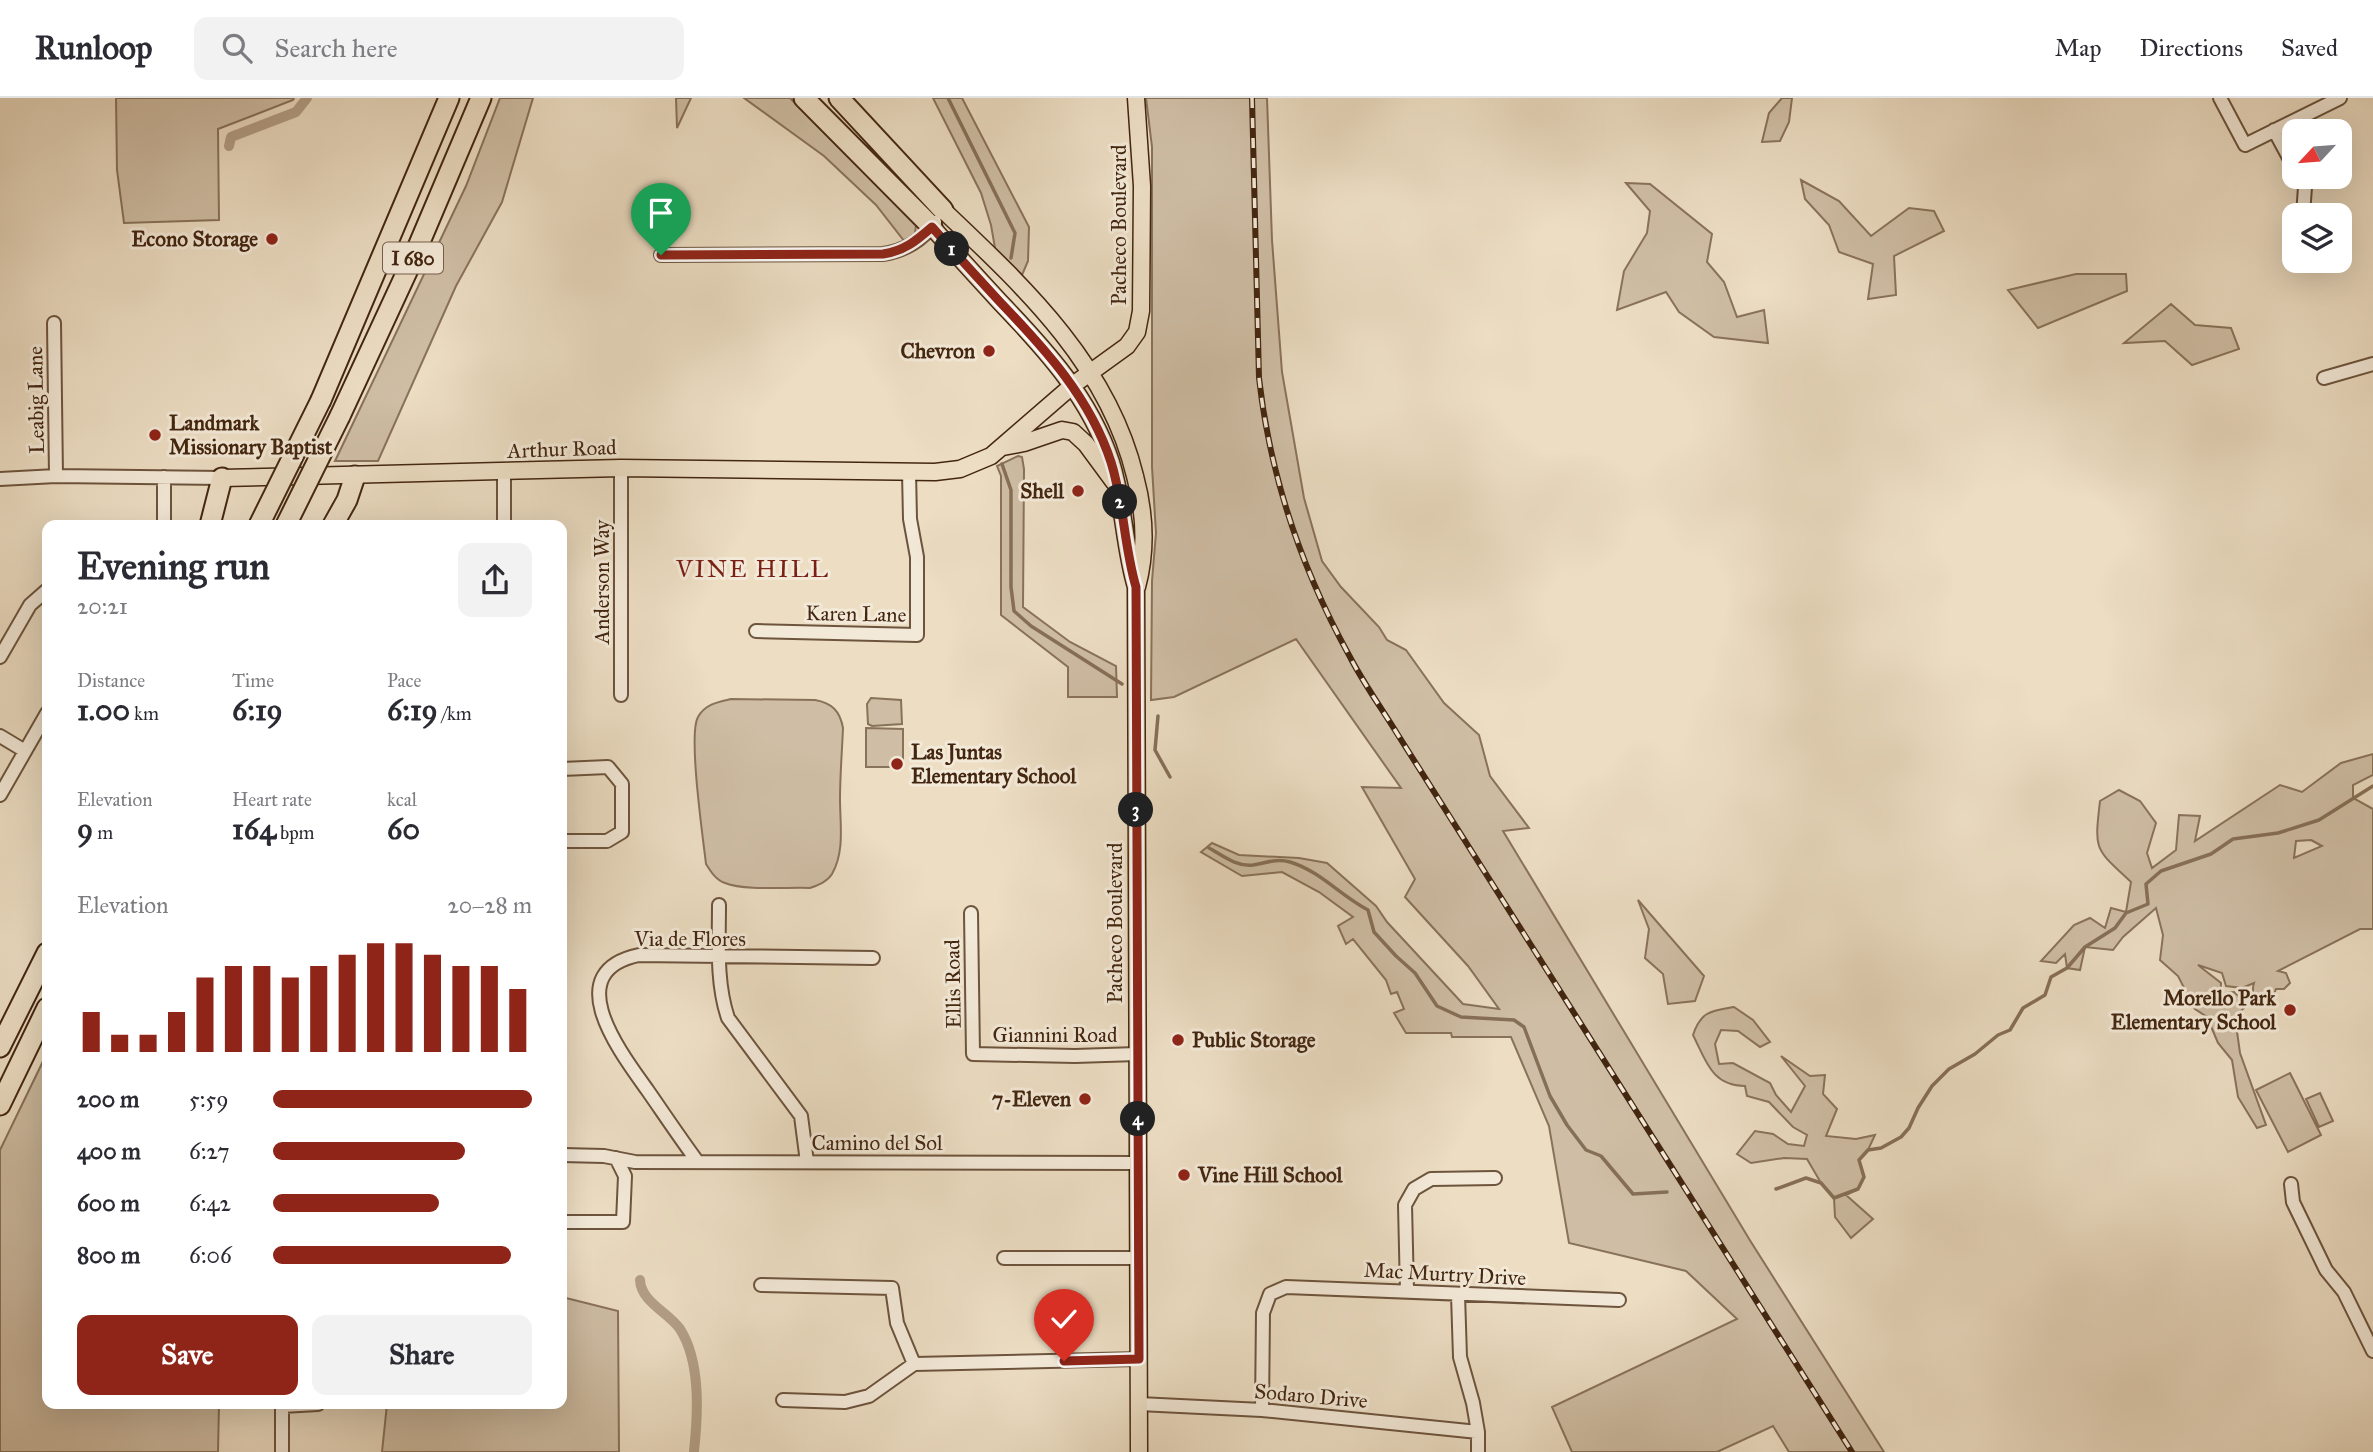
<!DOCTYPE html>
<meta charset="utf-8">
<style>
:root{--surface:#fff;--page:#f2f2f3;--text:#2b2b33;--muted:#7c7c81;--line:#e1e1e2;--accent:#8f2418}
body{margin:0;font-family:"IM FELL Great Primer",serif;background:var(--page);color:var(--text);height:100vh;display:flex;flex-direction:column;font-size:26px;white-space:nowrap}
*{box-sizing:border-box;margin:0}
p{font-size:23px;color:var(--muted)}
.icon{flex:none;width:38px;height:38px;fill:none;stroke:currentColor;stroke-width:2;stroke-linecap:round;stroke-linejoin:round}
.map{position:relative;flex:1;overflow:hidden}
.side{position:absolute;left:42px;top:422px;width:525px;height:889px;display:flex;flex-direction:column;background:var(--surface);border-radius:14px;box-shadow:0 7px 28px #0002}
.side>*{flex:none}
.needle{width:46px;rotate:244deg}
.tools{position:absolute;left:2282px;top:21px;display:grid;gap:14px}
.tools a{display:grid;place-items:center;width:70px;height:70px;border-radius:14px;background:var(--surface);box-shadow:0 7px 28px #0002;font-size:35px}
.pin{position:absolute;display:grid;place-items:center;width:60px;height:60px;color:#fff;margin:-72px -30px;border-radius:50% 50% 50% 0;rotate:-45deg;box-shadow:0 0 7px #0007}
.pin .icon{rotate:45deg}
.km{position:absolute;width:35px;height:35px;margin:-18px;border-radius:50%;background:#222;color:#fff;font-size:19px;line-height:35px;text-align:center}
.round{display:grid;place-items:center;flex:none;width:74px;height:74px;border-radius:14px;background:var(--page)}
.headline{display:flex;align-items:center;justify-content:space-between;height:119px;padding:0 35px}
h1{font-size:38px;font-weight:700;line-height:52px}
.figures{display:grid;grid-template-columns:repeat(3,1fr);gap:10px;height:119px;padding:7px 35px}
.figures div{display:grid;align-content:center}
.figures b{font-size:30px;font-weight:700}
.figures small{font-size:19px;font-weight:400}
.figures p{font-size:19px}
.chart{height:196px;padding:14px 35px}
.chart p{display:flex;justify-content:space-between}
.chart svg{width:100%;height:126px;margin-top:7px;stroke:var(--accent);stroke-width:6}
.primary-button{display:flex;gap:14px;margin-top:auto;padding:14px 35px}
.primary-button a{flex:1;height:80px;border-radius:14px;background:var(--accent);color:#fff;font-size:28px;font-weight:700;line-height:80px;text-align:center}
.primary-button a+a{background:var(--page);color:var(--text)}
ul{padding:0 35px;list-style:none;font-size:23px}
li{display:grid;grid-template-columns:112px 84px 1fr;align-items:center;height:52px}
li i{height:18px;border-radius:9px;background:var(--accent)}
header{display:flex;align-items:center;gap:42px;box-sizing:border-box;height:98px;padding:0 35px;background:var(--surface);border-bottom:2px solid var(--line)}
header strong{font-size:33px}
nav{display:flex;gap:38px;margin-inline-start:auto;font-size:24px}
.search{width:490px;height:63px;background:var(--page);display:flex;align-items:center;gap:18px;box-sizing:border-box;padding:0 24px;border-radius:14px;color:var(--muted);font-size:26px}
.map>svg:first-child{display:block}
.green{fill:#cfbea5;stroke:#89725a;stroke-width:2;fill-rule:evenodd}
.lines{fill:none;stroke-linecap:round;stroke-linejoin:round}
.stream{stroke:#866f57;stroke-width:3.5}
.canal{stroke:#b39f86;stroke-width:10}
.minor-casing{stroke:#6d543d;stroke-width:16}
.major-casing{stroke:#432610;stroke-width:19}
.highway-casing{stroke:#432610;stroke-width:23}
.minor{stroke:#f3e9d8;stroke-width:12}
.major{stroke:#ecddc3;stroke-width:16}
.highway{stroke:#ecddc3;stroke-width:19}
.rail-casing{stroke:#432610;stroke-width:6}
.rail{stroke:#f3e9d8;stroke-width:3.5;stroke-dasharray:10;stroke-linecap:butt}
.highway-bridge-casing{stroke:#432610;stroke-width:23;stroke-linecap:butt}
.highway-bridge{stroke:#ecddc3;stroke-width:19}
.route-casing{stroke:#fff;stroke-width:14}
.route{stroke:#8f2418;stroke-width:9}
.poi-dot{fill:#8f2418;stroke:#f3e9d8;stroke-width:2.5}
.labels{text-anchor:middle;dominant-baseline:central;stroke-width:6;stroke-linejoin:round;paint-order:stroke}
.shield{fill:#f3e9d8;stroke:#78604c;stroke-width:2}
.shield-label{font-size:19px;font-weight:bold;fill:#432610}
.street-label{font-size:21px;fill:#432610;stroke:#f3e9d8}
.poi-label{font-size:21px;font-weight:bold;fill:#432610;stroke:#f3e9d8;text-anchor:end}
.quarter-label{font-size:24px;letter-spacing:2px;fill:#7a1f14;stroke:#f3e9d8}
</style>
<header>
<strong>Runloop</strong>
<div class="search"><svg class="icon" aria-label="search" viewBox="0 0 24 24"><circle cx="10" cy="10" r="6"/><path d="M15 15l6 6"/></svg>Search here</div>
<nav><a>Map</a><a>Directions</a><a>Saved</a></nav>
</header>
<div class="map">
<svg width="2373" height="1354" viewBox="0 0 2373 1354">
<rect width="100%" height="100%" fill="#ecddc3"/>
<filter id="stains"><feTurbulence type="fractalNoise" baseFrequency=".00286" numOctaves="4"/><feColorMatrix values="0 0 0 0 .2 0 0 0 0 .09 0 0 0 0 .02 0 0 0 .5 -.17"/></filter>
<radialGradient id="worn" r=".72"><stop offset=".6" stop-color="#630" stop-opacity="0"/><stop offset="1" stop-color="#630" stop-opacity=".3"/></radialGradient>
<!-- green -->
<path class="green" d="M 116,0 L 294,0 L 293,2 L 218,31 L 219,122 L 124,125 L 117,72 Z
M 500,0 L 533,0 L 502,104 L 456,188 L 378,363 L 335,363 L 466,88 Z
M 676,0 L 691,0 L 677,30 Z
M 744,0 L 790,0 L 916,127 L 915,135 L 905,144 L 876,107 L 824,58 Z
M 933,0 L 962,0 L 1029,129 L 1028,163 L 1022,177 L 995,150 L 991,127 L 981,95 Z
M 1146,0 L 1267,0 L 1272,142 L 1282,274 L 1304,400 L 1322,463 L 1341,489 L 1379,529 L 1387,542 L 1406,552 L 1444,605 L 1479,637 L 1490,678 L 1529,730 L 1503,733 L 1751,1144 L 1884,1354 L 1789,1354 L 1773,1328 L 1717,1354 L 1572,1354 L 1552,1309 L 1737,1221 L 1686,1173 L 1569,1145 L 1549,1028 L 1511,939 L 1452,939 L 1451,935 L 1406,935 L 1394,915 L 1404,911 L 1397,894 L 1391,896 L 1386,882 L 1353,841 L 1346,846 L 1338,828 L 1353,819 L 1319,794 L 1282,774 L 1242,778 L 1201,754 L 1212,745 L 1239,757 L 1299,760 L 1327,765 L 1376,808 L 1387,824 L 1463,906 L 1499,911 L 1468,868 L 1405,799 L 1415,781 L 1362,689 L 1401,690 L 1296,541 L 1174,599 L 1151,602 L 1152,483 L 1156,435 L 1152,369 L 1152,49 Z
M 1782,0 L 1792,0 L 1789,24 L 1780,43 L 1762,44 L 1769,15 Z
M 1801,82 L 1839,103 L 1871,138 L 1909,110 L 1934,113 L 1944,133 L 1894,158 L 1896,197 L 1868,201 L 1873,166 L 1839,154 L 1829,127 L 1805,101 Z
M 1626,85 L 1650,86 L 1712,136 L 1707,164 L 1724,184 L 1737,219 L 1764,212 L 1768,245 L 1714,239 L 1679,214 L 1666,194 L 1617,212 L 1624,173 L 1647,135 L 1650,113 Z
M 2076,176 L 2126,176 L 2127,193 L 2038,230 L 2008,192 Z
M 2171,206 L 2195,227 L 2231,230 L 2239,251 L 2192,267 L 2165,243 L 2124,245 Z
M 1018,358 L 1022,359 L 1024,371 L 1023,509 L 1070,544 L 1116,568 L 1117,599 L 1068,599 L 1068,569 L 1001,517 L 1001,378 L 997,368 Z
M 871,600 L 901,602 L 902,626 L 872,628 L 868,626 L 867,606 Z
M 731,601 L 815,602 C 832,605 840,613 843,630 C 842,654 840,678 840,701 C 840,726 845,753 832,776 C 827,784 818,787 810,790 C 788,789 745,793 725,785 C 716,782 711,774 706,766 C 703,740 688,636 698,619 C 705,606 718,604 731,601 Z
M 866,630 L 903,631 L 903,669 L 866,669 Z
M 2373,656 L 2373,677 L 2353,687 L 2353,700 L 2373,711 L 2373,831 L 2360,831 L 2278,873 L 2286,875 L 2290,885 L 2284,891 L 2276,891 C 2269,912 2248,905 2254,885 L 2242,890 L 2226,888 L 2222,875 L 2198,867 L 2221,885 L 2220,899 L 2226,895 L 2234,894 L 2243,902 L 2244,910 L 2235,919 L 2240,955 L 2266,1027 L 2257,1030 L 2238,999 L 2232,962 L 2218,945 L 2207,919 L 2195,911 L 2178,878 L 2160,862 L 2163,837 L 2156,810 L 2123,839 L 2113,852 L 2085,849 L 2080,872 L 2067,870 L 2065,856 L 2056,865 L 2041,863 L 2074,827 L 2090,820 L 2105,830 L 2111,810 L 2126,814 L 2131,784 C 2095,750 2094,754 2100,703 L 2119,692 L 2140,703 L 2156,725 L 2147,755 L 2152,770 L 2176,752 L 2179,717 L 2200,718 L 2195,743 L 2280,687 L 2302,694 L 2341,665 ZM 2311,742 L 2322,748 L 2294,760 L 2296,743 Z
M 1638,802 L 1704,878 L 1695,903 L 1668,906 L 1663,876 L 1645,860 L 1649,831 Z
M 1734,909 L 1753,922 L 1770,944 L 1760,949 L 1738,933 L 1721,932 L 1715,946 L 1719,966 L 1733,965 L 1770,985 L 1776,997 L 1791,1014 L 1805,988 L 1781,958 L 1810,978 L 1825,977 L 1823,996 L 1837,1011 L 1826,1038 L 1856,1041 L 1875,1037 L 1868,1052 L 1859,1062 L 1864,1079 L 1858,1091 L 1846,1097 L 1873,1121 L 1851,1140 L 1835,1119 L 1834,1100 L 1821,1085 L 1807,1061 L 1784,1060 L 1751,1065 L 1737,1056 L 1755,1033 L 1773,1036 L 1788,1046 L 1804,1048 L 1807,1037 L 1793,1029 L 1769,1004 L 1747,998 L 1745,988 C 1712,988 1706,963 1693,937 C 1701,913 1711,913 1734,909 Z
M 47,955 L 47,1306 L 219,1306 L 218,1354 L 0,1354 L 0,1052 Z
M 2290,975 L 2321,1037 L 2288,1054 L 2256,992 Z
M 2320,995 L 2333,1023 L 2319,1029 L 2306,1001 Z
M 562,1199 L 618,1213 L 619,1354 L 382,1354 L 387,1306 L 562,1306 Z"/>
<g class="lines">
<!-- stream -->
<path class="stream" d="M 948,0 L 1015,135 L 1011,160
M 1002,366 L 1011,392 L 1011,489 L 1014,513 L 1031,528 L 1122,586
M 1158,618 L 1155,652 L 1170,679
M 1209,750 C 1222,757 1236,769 1253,767 C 1266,765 1276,760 1290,764 C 1320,773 1341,798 1368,812 L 1374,834 L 1396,858 L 1415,875 L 1437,908 L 1461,919 L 1514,922 L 1524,929 L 1550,998 L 1567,1027 L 1586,1052 L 1601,1058 L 1633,1096 L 1667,1094
M 1776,1091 L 1806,1080 L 1821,1085 L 1834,1100 L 1858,1091 L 1864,1079 L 1859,1062 L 1868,1052 L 1881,1050 L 1901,1039 L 1909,1030 L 1918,1010 L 1932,988 L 1949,971 L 1975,956 L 1998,937 L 2010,932 L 2023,910 L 2045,897 L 2051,879 L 2067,870 L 2085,849 L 2115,830 L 2126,815 L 2148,806 L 2146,786 L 2161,773 L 2211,756 L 2233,741 L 2278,735 L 2319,722 L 2373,688"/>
<!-- canal -->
<path class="canal" d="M 229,48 L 231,39 L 296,14 L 307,0
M 640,1182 C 641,1204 668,1214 680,1231 C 701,1264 698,1316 694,1353"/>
<defs>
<path id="minor" d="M 2220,0 L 2245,47 L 2340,0
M 2274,32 L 2294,69
M 2299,79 L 2305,89 L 2303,117
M 661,157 L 883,156 C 904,153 923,142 935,124
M 54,225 L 56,378
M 2324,280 L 2373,266
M 0,381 L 56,378 L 222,380
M 164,427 L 164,379
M 504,427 L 504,373
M 756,533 L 917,537 L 917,459 L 910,421 L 909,374
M 0,559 L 30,507 L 47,492
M 621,597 L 621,370
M 0,638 L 25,653
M 562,671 L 608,669 L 622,686 L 622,734 L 607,743 L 562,743
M 0,697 L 47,615
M 719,807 C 719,844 716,885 728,920 L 801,1018 L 807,1064
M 971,815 L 973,956 L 1075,958 L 1137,956
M 562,1057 L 604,1058 L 635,1064 L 1138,1065
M 697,1063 C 680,1040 664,1016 648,993 C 621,955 558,874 639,857 L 873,860
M 2291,1086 L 2293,1104 L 2326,1172 L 2344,1194 L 2373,1253
M 562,1124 L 623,1124 L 625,1078 L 616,1060
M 1004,1160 L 1139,1160
M 761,1187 L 892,1190 L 897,1225 L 914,1266
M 1407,1193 L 1405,1107 L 1414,1091 L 1431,1081 L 1495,1080
M 1458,1197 L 1460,1259 L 1473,1305 L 1478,1334 L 1478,1354
M 783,1302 L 845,1304 L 869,1298 L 914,1266 L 1139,1261
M 1139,1306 L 1262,1312 L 1478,1334
M 282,1308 L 318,1306
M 1262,1312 L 1263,1215 L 1270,1196 L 1286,1189 L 1619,1202
M 282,1354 L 282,1306"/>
<path id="major" d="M 943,112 C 1023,188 1108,266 1135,378 C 1145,415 1147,452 1137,489
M 932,129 C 954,154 977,179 1000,204 C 1046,252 1090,300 1111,364 C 1124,405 1124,449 1136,489 L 1139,1354
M 1003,349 L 1024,345 L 1062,332 L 1073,334 L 1086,346 L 1114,384
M 222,380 L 621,370 L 935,374 L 960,371 L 991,358 L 1073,287 L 1127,248 L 1137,234 L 1141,213 L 1142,88 L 1136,0"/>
<path id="highway" d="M 804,0 L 932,129
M 839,0 L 943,112
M 321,302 L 449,0
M 340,318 L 411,165 L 481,0
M 210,427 L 222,380
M 333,427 L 347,402 L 355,378
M 0,949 L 47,855
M 0,1007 L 47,910"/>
</defs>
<!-- minor casing -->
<use href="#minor" class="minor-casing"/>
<!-- major casing -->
<use href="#major" class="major-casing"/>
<!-- highway casing -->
<use href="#highway" class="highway-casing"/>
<!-- minor -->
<use href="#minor" class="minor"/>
<!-- major -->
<use href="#major" class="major"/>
<!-- highway -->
<use href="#highway" class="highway"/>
<defs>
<path id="rail" d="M 1252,0 L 1259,280 C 1270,379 1302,472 1350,559 C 1364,586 1382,611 1398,637 L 1852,1354"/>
</defs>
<!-- rail casing -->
<use href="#rail" class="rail-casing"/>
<!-- rail -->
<use href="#rail" class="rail"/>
<defs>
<path id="highway-bridge" d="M 259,427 L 321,302
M 286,427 L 340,318"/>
</defs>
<!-- highway-bridge casing -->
<use href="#highway-bridge" class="highway-bridge-casing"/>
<!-- highway-bridge -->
<use href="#highway-bridge" class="highway-bridge"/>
</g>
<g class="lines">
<defs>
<path id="route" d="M 661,157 L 883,156 C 904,153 916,143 932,129 C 954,154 977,179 1000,204 C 1046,252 1090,300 1111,364 C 1124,405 1124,449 1136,489 L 1139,1261 L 1064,1263"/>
</defs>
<!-- route casing -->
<use href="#route" class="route-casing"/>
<!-- route -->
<use href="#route" class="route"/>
</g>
<!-- markers -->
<g class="poi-dot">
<circle cx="272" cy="141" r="7"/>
<circle cx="989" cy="253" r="7"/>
<circle cx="155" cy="337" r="7"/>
<circle cx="1078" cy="393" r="7"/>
<circle cx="897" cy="666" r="7"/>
<circle cx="2290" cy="912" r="7"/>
<circle cx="1178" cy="942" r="7"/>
<circle cx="1085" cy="1001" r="7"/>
<circle cx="1184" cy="1077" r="7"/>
</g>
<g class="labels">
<!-- shield labels -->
<rect class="shield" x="383" y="144.5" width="60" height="31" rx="5"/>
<g class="shield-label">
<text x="413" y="160">I 680</text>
</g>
<!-- street labels -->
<g class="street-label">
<text transform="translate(1119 127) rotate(-90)">Pacheco Boulevard</text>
<text transform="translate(36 302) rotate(-91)">Leabig Lane</text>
<text transform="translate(562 351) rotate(-2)">Arthur Road</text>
<text transform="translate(602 484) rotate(-90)">Anderson Way</text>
<text transform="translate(856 516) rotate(1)">Karen Lane</text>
<text transform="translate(1115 825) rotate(-90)">Pacheco Boulevard</text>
<text x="690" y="841">Via de Flores</text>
<text transform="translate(953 886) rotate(-91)">Ellis Road</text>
<text x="1055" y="937">Giannini Road</text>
<text x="877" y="1045">Camino del Sol</text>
<text transform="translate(1445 1176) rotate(3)">Mac Murtry Drive</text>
<text transform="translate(1311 1298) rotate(5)">Sodaro Drive</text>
</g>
<!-- poi labels -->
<g class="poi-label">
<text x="258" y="141">Econo Storage</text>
<text x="975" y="253">Chevron</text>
<text x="169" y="325" text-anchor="start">Landmark<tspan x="169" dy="24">Missionary Baptist</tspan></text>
<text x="1064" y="393">Shell</text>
<text x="911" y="654" text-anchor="start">Las Juntas<tspan x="911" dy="24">Elementary School</tspan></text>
<text x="2276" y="900">Morello Park<tspan x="2276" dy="24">Elementary School</tspan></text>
<text x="1192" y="942" text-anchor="start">Public Storage</text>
<text x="1071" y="1001">7-Eleven</text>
<text x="1198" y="1077" text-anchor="start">Vine Hill School</text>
</g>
<!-- quarter labels -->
<g class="quarter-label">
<text x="753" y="471">VINE HILL</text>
</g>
</g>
<rect width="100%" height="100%" filter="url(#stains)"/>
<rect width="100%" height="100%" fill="url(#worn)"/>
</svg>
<div class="tools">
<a><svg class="needle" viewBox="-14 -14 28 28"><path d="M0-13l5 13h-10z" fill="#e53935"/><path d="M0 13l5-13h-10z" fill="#7c7c81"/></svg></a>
<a><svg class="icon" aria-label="layers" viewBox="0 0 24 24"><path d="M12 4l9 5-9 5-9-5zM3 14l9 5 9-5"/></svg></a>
</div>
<div class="pin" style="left:661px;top:157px;background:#1e9e55"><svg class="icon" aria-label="arrive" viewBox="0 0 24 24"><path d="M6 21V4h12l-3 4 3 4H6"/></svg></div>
<div class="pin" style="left:1064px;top:1263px;background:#d93025"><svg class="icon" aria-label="check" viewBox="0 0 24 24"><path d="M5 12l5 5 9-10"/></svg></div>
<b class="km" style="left:952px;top:151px">1</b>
<b class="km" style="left:1120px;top:404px">2</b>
<b class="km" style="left:1136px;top:712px">3</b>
<b class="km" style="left:1138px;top:1021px">4</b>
<section class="side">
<div class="headline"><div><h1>Evening run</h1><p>20:21</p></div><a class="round"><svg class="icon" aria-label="share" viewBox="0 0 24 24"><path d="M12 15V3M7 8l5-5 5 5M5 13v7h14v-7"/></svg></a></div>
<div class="figures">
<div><p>Distance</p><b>1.00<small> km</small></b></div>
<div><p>Time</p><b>6:19</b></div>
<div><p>Pace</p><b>6:19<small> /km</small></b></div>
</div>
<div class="figures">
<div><p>Elevation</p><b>9<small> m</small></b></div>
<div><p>Heart rate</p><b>164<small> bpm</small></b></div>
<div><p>kcal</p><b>60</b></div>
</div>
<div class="chart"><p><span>Elevation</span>20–28 m</p>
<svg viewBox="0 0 160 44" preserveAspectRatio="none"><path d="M5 44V30M15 44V38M25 44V38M35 44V30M45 44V18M55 44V14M65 44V14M75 44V18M85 44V14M95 44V10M105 44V6M115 44V6M125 44V10M135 44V14M145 44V14M155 44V22"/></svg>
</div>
<ul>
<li><b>200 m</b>5:59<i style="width:100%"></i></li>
<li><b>400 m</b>6:27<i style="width:74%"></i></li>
<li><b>600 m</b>6:42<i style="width:64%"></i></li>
<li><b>800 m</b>6:06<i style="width:92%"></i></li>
</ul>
<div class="primary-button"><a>Save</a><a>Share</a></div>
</section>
</div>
